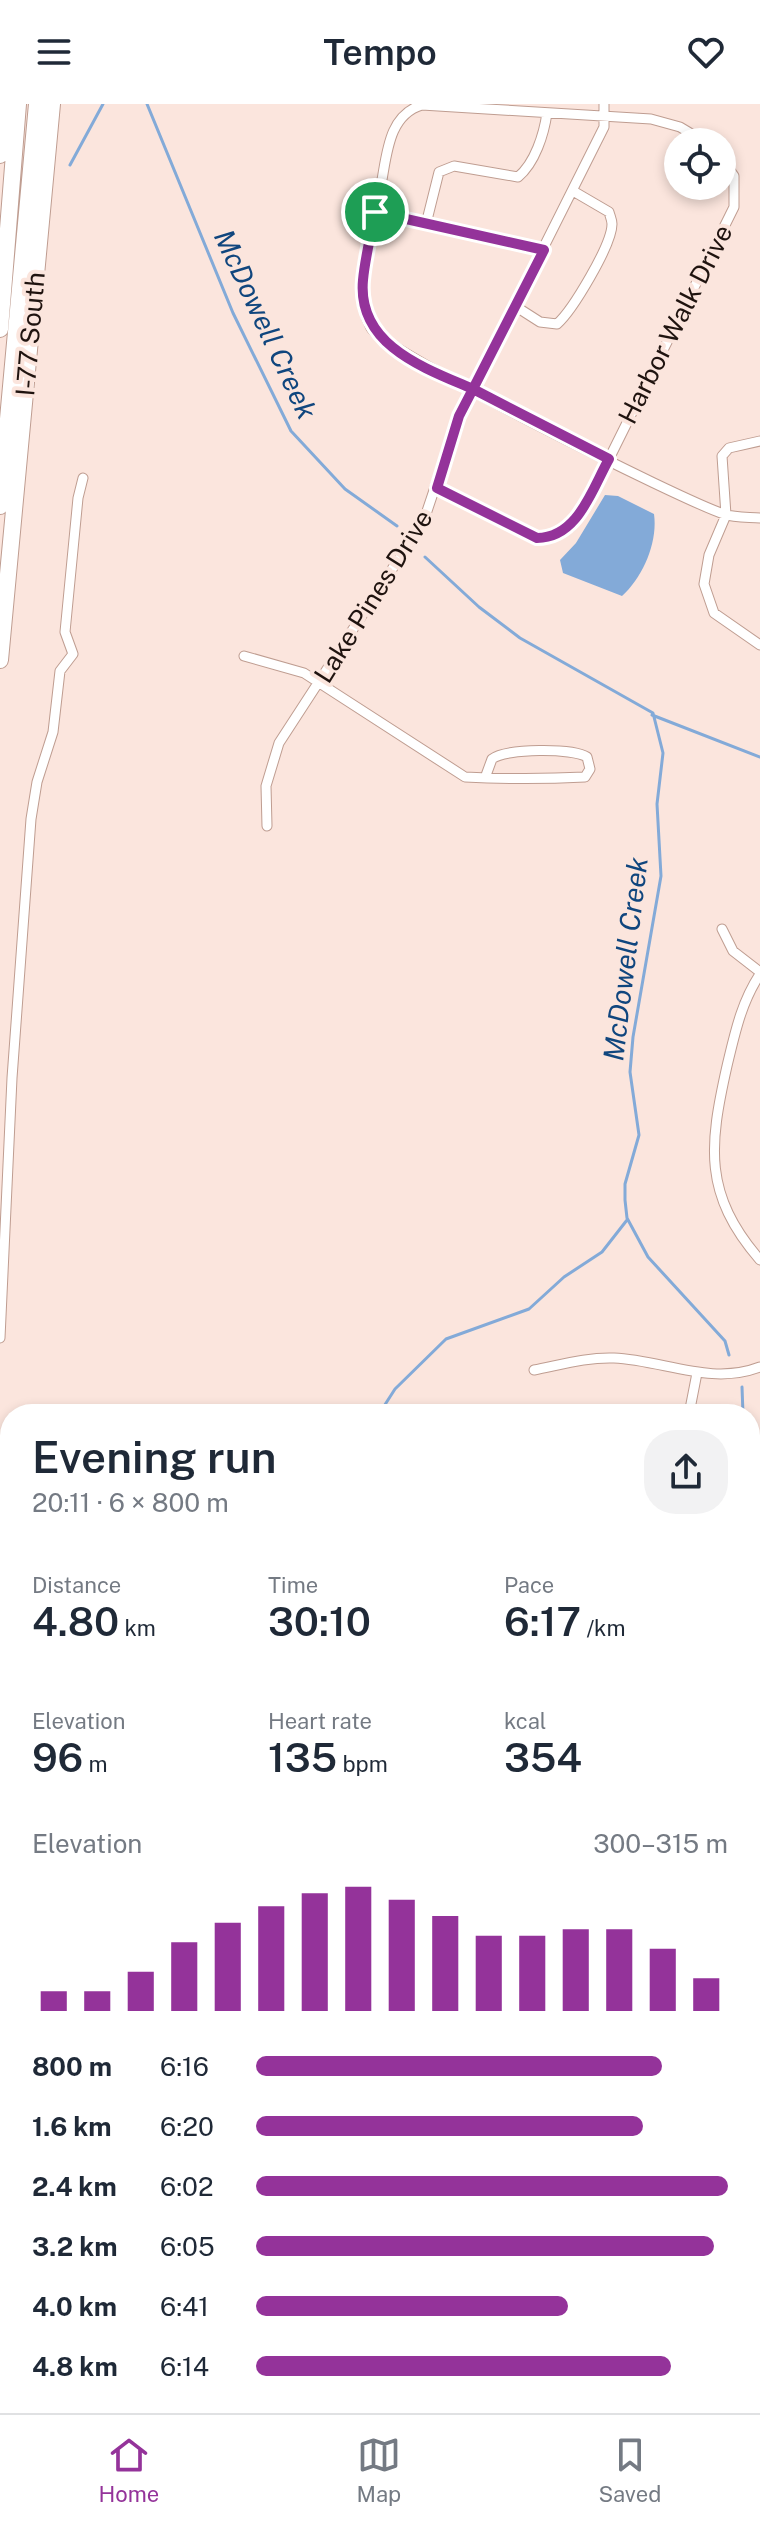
<!DOCTYPE html>
<meta charset="utf-8">
<style>
:root{--surface:#fff;--page:#f2f2f3;--text:#1f2937;--muted:#747a83;--line:#e0e1e3;--accent:#94339a}
body{margin:0;font-family:"Public Sans",sans-serif;background:var(--page);color:var(--text);height:100vh;display:flex;flex-direction:column;font-size:30px;white-space:nowrap}
*{box-sizing:border-box;margin:0}
p{font-size:26px;color:var(--muted)}
.icon{flex:none;width:44px;height:44px;fill:none;stroke:currentColor;stroke-width:2;stroke-linecap:round;stroke-linejoin:round}
.map{position:relative;flex:1;overflow:hidden}
.sheet{position:absolute;left:0px;top:1300px;width:760px;height:1010px;display:flex;flex-direction:column;background:var(--surface);border-radius:32px 32px 0 0;box-shadow:0 4px 12px #0003}
.sheet>*{flex:none}
.fabs{position:absolute;left:664px;top:24px;display:grid;gap:16px}
.fabs a{display:grid;place-items:center;width:72px;height:72px;border-radius:50%;background:var(--surface);box-shadow:0 4px 12px #0003;font-size:40px}
.pin{position:absolute;display:grid;place-items:center;width:68px;height:68px;color:#fff;margin:-34px;border:4px solid #fff;border-radius:50%;box-shadow:0 2px 8px #0007}
.round{display:grid;place-items:center;flex:none;width:84px;height:84px;border-radius:32px;background:var(--page)}
.overview{display:flex;align-items:center;justify-content:space-between;height:136px;padding:0 32px}
h1{font-size:44px;font-weight:600;line-height:60px}
.figures{display:grid;grid-template-columns:repeat(3,1fr);gap:12px;height:136px;padding:8px 32px}
.figures div{display:grid;align-content:center}
.figures b{font-size:40px;font-weight:600}
.figures small{font-size:22px;font-weight:400}
.figures p{font-size:22px}
.chart{height:224px;padding:16px 32px}
.chart p{display:flex;justify-content:space-between}
.chart svg{width:100%;height:144px;margin-top:8px;stroke:var(--accent);stroke-width:6}
ul{padding:0 32px;list-style:none;font-size:26px}
li{display:grid;grid-template-columns:128px 96px 1fr;align-items:center;height:60px}
li i{height:20px;border-radius:10px;background:var(--accent)}
header{display:flex;justify-content:space-between;align-items:center;height:104px;padding:0 32px;background:var(--surface);font-size:36px;font-weight:600}
.dock{display:flex;justify-content:space-around;align-items:center;height:112px;border-top:2px solid var(--line);background:var(--surface);font-size:22px;color:var(--muted)}
.dock a{display:grid;justify-items:center;gap:4px}
.dock .current{color:var(--accent)}
.map>svg:first-child{display:block}
.commercial{fill:#efd6cd}
.water{fill:#83aad8}
.lines{fill:none;stroke-linecap:round;stroke-linejoin:round}
.stream{stroke:#83aad8;stroke-width:3}
.street-casing{stroke:#bf9d91;stroke-width:11}
.secondary-casing{stroke:#bf9d91;stroke-width:14}
.highway-casing{stroke:#bf9d91;stroke-width:18}
.street{stroke:#fff;stroke-width:9}
.secondary{stroke:#fff;stroke-width:12}
.highway{stroke:#fff;stroke-width:16}
.route-casing{stroke:#fff;stroke-width:16}
.route{stroke:#94339a;stroke-width:10}
.labels{text-anchor:middle;dominant-baseline:central;stroke-width:8;stroke-linejoin:round;paint-order:stroke}
.street-label{font-size:26px;fill:#1f130f;stroke:#fbe5dd}
.water-label{font-size:28px;font-style:italic;fill:#10467e;stroke:#fbe5dd}
</style>
<header><svg class="icon" aria-label="menu" viewBox="0 0 24 24"><path d="M4 6h16M4 12h16M4 18h16"/></svg>Tempo<svg class="icon" aria-label="heart" viewBox="0 0 24 24"><path d="M12 20l-8-8c-3-5 5-10 8-4 3-6 11-1 8 4z"/></svg></header>
<div class="map">
<svg width="760" height="2309" viewBox="0 0 760 2309">
<rect width="100%" height="100%" fill="#fbe5dd"/>
<!-- commercial -->
<path class="commercial" d="M 760,2203 L 760,2285 L 750,2287 L 750,2206 Z
M 19,2300 L 243,2300 L 243,2301 L 184,2309 L 21,2309 Z
M 328,2300 L 537,2300 L 539,2309 L 330,2309 Z
M 639,2300 L 697,2300 L 658,2309 L 645,2309 Z"/>
<!-- water -->
<path class="water" d="M 605,391 L 618,392 L 654,410 C 658,438 643,473 622,492 L 563,469 L 560,456 L 576,439 Z"/>
<g class="lines">
<!-- stream -->
<path class="stream" d="M 147,0 L 233,209 L 291,327 L 345,385 L 397,422
M 70,61 L 103,0
M 425,453 L 479,503 L 520,534 L 653,609 L 663,649 L 657,700 L 661,772 L 633,933 L 630,968 L 639,1031 L 625,1080 L 625,1096 L 627,1114 L 648,1153 L 725,1237 L 729,1251
M 652,611 L 760,653
M 742,1283 L 743,1310
M 379,1310 L 395,1285 L 446,1235 L 529,1205 L 564,1173 L 602,1148 L 627,1116
M 750,1378 L 760,1404
M 750,1883 L 760,1859"/>
<defs>
<path id="street" d="M 705,38 L 680,23 L 651,15 L 422,1 C 388,11 387,51 381,81 C 372,124 349,183 371,224 C 384,247 683,397 724,410 C 735,414 748,413 760,414
M 375,108 L 544,146
M 426,120 L 439,68 L 454,62 L 518,73 C 535,59 544,30 547,9
M 515,202 L 540,218 L 557,220 C 572,207 612,141 612,120 C 612,116 610,112 609,108 L 573,87
M 760,337 L 729,344 L 722,352 L 726,411 L 709,451 L 704,480 L 714,509 L 760,541
M 437,384 L 537,434 L 556,431 L 570,423 L 609,355 L 734,103 L 734,72 L 722,55
M 244,552 L 304,569 L 465,673 C 505,675 545,675 585,673 L 590,665 L 587,653 C 573,644 506,644 492,655 L 485,674
M 267,722 L 266,682 L 279,639 L 424,416 L 459,312 L 604,23 L 604,0
M 722,825 L 733,847 L 760,868
M 760,870 C 741,899 735,929 727,962 C 709,1042 703,1090 760,1156
M 0,1234 L 12,974 L 31,715 L 37,678 L 53,628 L 60,567 L 73,550 L 65,528 L 78,394 L 83,374
M 534,1266 C 560,1261 587,1253 614,1254 C 663,1256 711,1282 760,1263
M 689,1310 L 697,1269
M 0,1889 L 10,1888
M 0,2092 L 6,2157
M 555,2300 L 558,2309"/>
<path id="secondary" d="M 750,1982 L 760,1986
M 259,2300 L 260,2309
M 275,2300 L 276,2309
M 725,2309 L 760,2300"/>
<path id="highway" d="M 0,51 L 4,0
M 0,225 L 18,0
M 0,402 L 37,0
M 0,556 L 52,0"/>
</defs>
<!-- street casing -->
<use href="#street" class="street-casing"/>
<!-- secondary casing -->
<use href="#secondary" class="secondary-casing"/>
<!-- highway casing -->
<use href="#highway" class="highway-casing"/>
<!-- street -->
<use href="#street" class="street"/>
<!-- secondary -->
<use href="#secondary" class="secondary"/>
<!-- highway -->
<use href="#highway" class="highway"/>
</g>
<g class="lines">
<defs>
<path id="route" d="M 375,108 C 371,131 365,154 363,176 C 357,241 424,264 473,285 L 459,312 L 437,384 L 537,434 C 578,434 592,385 609,355 L 473,285 L 544,146 L 375,108"/>
</defs>
<!-- route casing -->
<use href="#route" class="route-casing"/>
<!-- route -->
<use href="#route" class="route"/>
</g>
<g class="labels">
<!-- street labels -->
<g class="street-label">
<text transform="translate(675 220) rotate(-63)">Harbor Walk Drive</text>
<text transform="translate(30 230) rotate(-85)">I-77 South</text>
<text transform="translate(373 492) rotate(-58)">Lake Pines Drive</text>
</g>
<!-- water labels -->
<g class="water-label">
<text transform="translate(266 220) rotate(65)">McDowell Creek</text>
<text transform="translate(625 855) rotate(-83)">McDowell Creek</text>
</g>
</g>
</svg>
<div class="fabs">
<a><svg class="icon" aria-label="locate" viewBox="0 0 24 24"><circle cx="12" cy="12" r="6"/><path d="M12 2v4M12 18v4M2 12h4M18 12h4"/></svg></a>
</div>
<div class="pin" style="left:375px;top:108px;background:#1e9e55"><svg class="icon" aria-label="arrive" viewBox="0 0 24 24"><path d="M6 21V4h12l-3 4 3 4H6"/></svg></div>
<section class="sheet">
<div class="overview"><div><h1>Evening run</h1><p>20:11 · 6 × 800 m</p></div><a class="round"><svg class="icon" aria-label="share" viewBox="0 0 24 24"><path d="M12 15V3M7 8l5-5 5 5M5 13v7h14v-7"/></svg></a></div>
<div class="figures">
<div><p>Distance</p><b>4.80<small> km</small></b></div>
<div><p>Time</p><b>30:10</b></div>
<div><p>Pace</p><b>6:17<small> /km</small></b></div>
</div>
<div class="figures">
<div><p>Elevation</p><b>96<small> m</small></b></div>
<div><p>Heart rate</p><b>135<small> bpm</small></b></div>
<div><p>kcal</p><b>354</b></div>
</div>
<div class="chart"><p><span>Elevation</span>300–315 m</p>
<svg viewBox="0 0 160 44" preserveAspectRatio="none"><path d="M5 44V38M15 44V38M25 44V32M35 44V23M45 44V17M55 44V12M65 44V8M75 44V6M85 44V10M95 44V15M105 44V21M115 44V21M125 44V19M135 44V19M145 44V25M155 44V34"/></svg>
</div>
<ul>
<li><b>800 m</b>6:16<i style="width:86%"></i></li>
<li><b>1.6 km</b>6:20<i style="width:82%"></i></li>
<li><b>2.4 km</b>6:02<i style="width:100%"></i></li>
<li><b>3.2 km</b>6:05<i style="width:97%"></i></li>
<li><b>4.0 km</b>6:41<i style="width:66%"></i></li>
<li><b>4.8 km</b>6:14<i style="width:88%"></i></li>
</ul>
</section>
</div>
<nav class="dock">
<a class="current"><svg class="icon" aria-label="home" viewBox="0 0 24 24"><path d="M3 11l9-7 9 7M6 9v11h12V9"/></svg>Home</a>
<a><svg class="icon" aria-label="map" viewBox="0 0 24 24"><path d="M3 6l6-2 6 2 6-2v14l-6 2-6-2-6 2zM9 4v14M15 6v14"/></svg>Map</a>
<a><svg class="icon" aria-label="saved" viewBox="0 0 24 24"><path d="M7 4h10v16l-5-4-5 4z"/></svg>Saved</a>
</nav>
